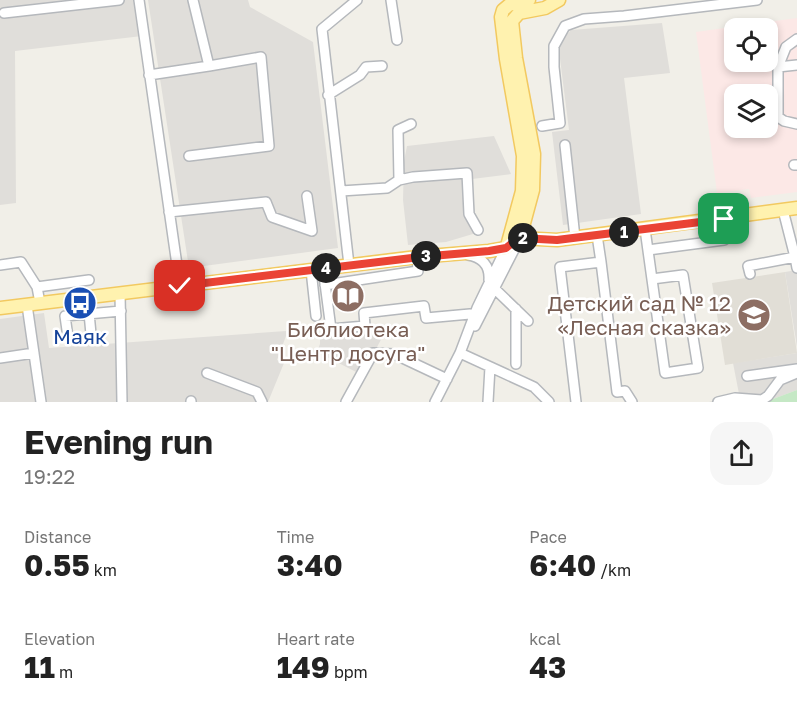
<!DOCTYPE html>
<meta charset="utf-8">
<style>
:root{--surface:#fff;--page:#f6f6f6;--text:#222;--muted:#767676}
body{margin:0;font-family:"Golos Text",sans-serif;background:var(--page);color:var(--text);height:100vh;display:flex;flex-direction:column;font-size:22px;white-space:nowrap}
*{box-sizing:border-box;margin:0}
p{font-size:20px;color:var(--muted)}
.icon{flex:none;width:33px;height:33px;fill:none;stroke:currentColor;stroke-width:2;stroke-linecap:round;stroke-linejoin:round}
.map{position:relative;height:402px;overflow:hidden}
.details{display:flex;flex-direction:column;background:var(--surface);flex:1}
.details>*{flex:none}
.controls{position:absolute;left:724px;top:18px;display:grid;gap:12px}
.controls a{display:grid;place-items:center;width:54px;height:54px;border-radius:12px;background:var(--surface);box-shadow:0 3px 9px #0003;font-size:30px}
.pin{position:absolute;display:grid;place-items:center;width:51px;height:51px;color:#fff;margin:-26px;border-radius:12px;box-shadow:0 3px 9px #0006}
.km{position:absolute;width:30px;height:30px;margin:-15px;border-radius:50%;background:#222;color:#fff;font-size:16px;line-height:30px;text-align:center}
.round{display:grid;place-items:center;flex:none;width:63px;height:63px;border-radius:18px;background:var(--page)}
.overview{display:flex;align-items:center;justify-content:space-between;height:102px;padding:0 24px}
h1{font-size:33px;font-weight:700;line-height:45px}
.metrics{display:grid;grid-template-columns:repeat(3,1fr);gap:9px;height:102px;padding:6px 24px}
.metrics div{display:grid;align-content:center}
.metrics b{font-size:30px;font-weight:700}
.metrics small{font-size:16px;font-weight:400}
.metrics p{font-size:16px}
.map>svg:first-child{display:block}
.industrial{fill:#e0deda}
.education{fill:#e1ded6}
.medical{fill:#fce8e6;fill-rule:evenodd}
.green{fill:#c5e8c5}
.lines{fill:none;stroke-linecap:round;stroke-linejoin:round}
.minor-casing{stroke:#b5b8bc;stroke-width:12}
.major-casing{stroke:#f2c960;stroke-width:15}
.minor{stroke:#fff;stroke-width:9}
.major{stroke:#fff2af;stroke-width:12}
.route-casing{stroke:#fff;stroke-width:12}
.route{stroke:#ea4335;stroke-width:8}
.labels{text-anchor:middle;dominant-baseline:central;stroke-width:5;stroke-linejoin:round;paint-order:stroke}
.education-label{font-size:21px;fill:#785e54;stroke:#fff;text-anchor:end}
.transit-label{font-size:21px;fill:#164399;stroke:#fff}
</style>
<div class="map">
<svg width="797" height="402" viewBox="0 0 797 402">
<rect width="100%" height="100%" fill="#f1efe8"/>
<!-- industrial -->
<path class="industrial" d="M 0,0 L 134,0 L 142,36 L 15,51 L 16,203 L 0,205 Z
M 148,0 L 248,0 L 250,7 L 313,42 L 338,248 L 189,268 Z
M 662,23 L 670,73 L 624,78 L 641,214 L 563,225 L 552,132 L 569,130 L 558,43 L 571,30 Z
M 494,136 L 511,174 L 472,179 L 475,216 L 483,231 L 446,242 L 408,245 L 403,200 L 404,161 L 407,146 Z
M 797,270 L 797,347 L 785,272 Z
M 44,313 L 49,348 L 286,331 L 286,336 L 277,360 L 284,363 L 268,402 L 0,402 L 0,319 Z
M 367,328 L 384,334 L 362,375 L 317,352 L 320,344 L 320,333 Z
M 797,353 L 797,390 L 765,402 L 709,402 L 739,394 L 733,363 Z"/>
<!-- education -->
<path class="education" d="M 785,272 L 797,353 L 725,365 L 712,283 Z"/>
<!-- medical -->
<path class="medical" d="M 797,18 L 797,192 L 751,198 L 749,189 L 717,193 L 696,32 ZM 735,28 L 768,28 L 768,62 L 735,62 ZM 735,94 L 768,94 L 768,128 L 735,128 Z"/>
<!-- green -->
<path class="green" d="M 797,390 L 797,402 L 765,402 Z"/>
<g class="lines">
<defs>
<path id="minor" d="M 139,0 L 180,286
M 391,0 L 397,40
M 4,13 L 119,0
M 797,65 L 778,67 L 778,117 L 784,121 L 797,124
M 778,67 L 786,47 L 797,39
M 149,75 L 209,66 L 193,0
M 328,95 L 360,75 L 366,67 L 382,66
M 542,126 L 560,123 L 554,67 L 554,46 L 565,26 L 584,19 L 624,16 L 757,0
M 565,145 L 575,238
M 189,156 L 269,146 L 261,57 L 209,66
M 794,165 L 797,165
M 399,180 L 398,130 L 411,124
M 341,191 L 387,188 L 399,180 L 413,177 L 467,173 L 469,214 L 478,230
M 783,210 L 795,257 L 797,257
M 169,212 L 266,202 L 272,217 L 312,231 L 307,196
M 645,229 L 665,373 L 698,368 L 683,275 L 652,279
M 648,250 L 724,240 L 724,219
M 468,255 C 482,257 490,266 489,280
M 601,262 L 617,392 L 625,391 L 632,402
M 0,265 L 21,262 L 37,287 L 40,303
M 349,265 L 322,29 L 357,0
M 323,268 L 331,329 L 365,326 L 364,313 L 424,306 L 426,318 L 470,314
M 311,270 L 316,316
M 750,274 L 748,266 L 795,257 L 797,268
M 325,285 L 418,271 L 417,257
M 37,287 L 89,280
M 497,291 L 528,321
M 120,293 L 122,402
M 27,305 L 41,402
M 89,313 L 91,334
M 475,326 L 520,238
M 68,337 L 65,316 L 121,311
M 460,353 L 534,387 L 549,402
M 0,358 L 34,353
M 516,364 L 516,309
M 207,373 L 257,392 L 262,402
M 747,376 L 797,369
M 191,402 L 191,401
M 346,402 L 373,353 L 394,354 L 447,379
M 435,402 L 460,353 L 477,308 L 506,248
M 488,402 L 490,367
M 576,402 L 560,267 L 601,262 L 597,235
M 718,402 L 735,398 L 762,400 L 768,396 L 780,380 L 797,373"/>
<path id="major" d="M 520,238 L 533,190 L 534,154 L 516,58 L 512,21 L 519,13 L 545,8 L 559,0
M 507,246 L 522,191 L 523,156 L 506,59 L 501,17 L 503,10 L 509,5 L 529,0
M 0,308 L 417,257 L 489,251 L 506,248 L 516,240 L 520,238 L 557,240 L 797,208"/>
</defs>
<!-- minor casing -->
<use href="#minor" class="minor-casing"/>
<!-- major casing -->
<use href="#major" class="major-casing"/>
<!-- minor -->
<use href="#minor" class="minor"/>
<!-- major -->
<use href="#major" class="major"/>
</g>
<g class="lines">
<defs>
<path id="route" d="M 180,286 L 420,257 L 489,251 L 506,248 L 516,240 L 520,238 L 557,240 L 724,219"/>
</defs>
<!-- route casing -->
<use href="#route" class="route-casing"/>
<!-- route -->
<use href="#route" class="route"/>
</g>
<!-- icons -->
<defs>
<symbol id="library-disc" viewBox="-11 -11 22 22"><circle r="9.5" fill="#8d6e63" stroke="#fff"/><path d="M-6-4Q-3-5.5-.7-3.5V5Q-3 3-6 4ZM6-4Q3-5.5 .7-3.5V5Q3 3 6 4Z" fill="#fff"/></symbol>
<symbol id="bus-disc" viewBox="-11 -11 22 22"><circle r="9.5" fill="#1a4fb4" stroke="#fff"/><path d="M-5-6H5V4H4V6H2V4H-2V6H-4V4H-5ZM-3.5-4V0h7V-4ZM-3.5 1.2v1.5H-2V1.2ZM2 1.2v1.5H3.5V1.2Z" fill="#fff"/></symbol>
<symbol id="school-disc" viewBox="-11 -11 22 22"><circle r="9.5" fill="#8d6e63" stroke="#fff"/><path d="M0-5L7-2L0 1L-7-2ZM-4 1L0 2.5L4 1V4Q0 6-4 4Z" fill="#fff"/></symbol>
</defs>
<g fill-rule="evenodd">
<use href="#library-disc" x="329" y="277" width="38" height="38"/>
<use href="#bus-disc" x="61" y="284" width="38" height="38"/>
<use href="#school-disc" x="735" y="296" width="38" height="38"/>
</g>
<g class="labels">
<!-- education labels -->
<g class="education-label">
<text x="731" y="303">Детский сад № 12<tspan x="731" dy="24">«Лесная сказка»</tspan></text>
<text x="348" y="329" text-anchor="middle">Библиотека<tspan x="348" dy="24">"Центр досуга"</tspan></text>
</g>
<!-- transit labels -->
<g class="transit-label">
<text x="80" y="336">Маяк</text>
</g>
</g>
</svg>
<div class="controls">
<a><svg class="icon" aria-label="locate" viewBox="0 0 24 24"><circle cx="12" cy="12" r="6"/><path d="M12 2v4M12 18v4M2 12h4M18 12h4"/></svg></a>
<a><svg class="icon" aria-label="layers" viewBox="0 0 24 24"><path d="M12 4l9 5-9 5-9-5zM3 14l9 5 9-5"/></svg></a>
</div>
<div class="pin" style="left:724px;top:219px;background:#1e9e55"><svg class="icon" aria-label="arrive" viewBox="0 0 24 24"><path d="M6 21V4h12l-3 4 3 4H6"/></svg></div>
<div class="pin" style="left:180px;top:286px;background:#d93025"><svg class="icon" aria-label="check" viewBox="0 0 24 24"><path d="M5 12l5 5 9-10"/></svg></div>
<b class="km" style="left:624px;top:232px">1</b>
<b class="km" style="left:523px;top:238px">2</b>
<b class="km" style="left:426px;top:256px">3</b>
<b class="km" style="left:326px;top:268px">4</b>
</div>
<section class="details">
<div class="overview"><div><h1>Evening run</h1><p>19:22</p></div><a class="round"><svg class="icon" aria-label="share" viewBox="0 0 24 24"><path d="M12 15V3M7 8l5-5 5 5M5 13v7h14v-7"/></svg></a></div>
<div class="metrics">
<div><p>Distance</p><b>0.55<small> km</small></b></div>
<div><p>Time</p><b>3:40</b></div>
<div><p>Pace</p><b>6:40<small> /km</small></b></div>
</div>
<div class="metrics">
<div><p>Elevation</p><b>11<small> m</small></b></div>
<div><p>Heart rate</p><b>149<small> bpm</small></b></div>
<div><p>kcal</p><b>43</b></div>
</div>
</section>
